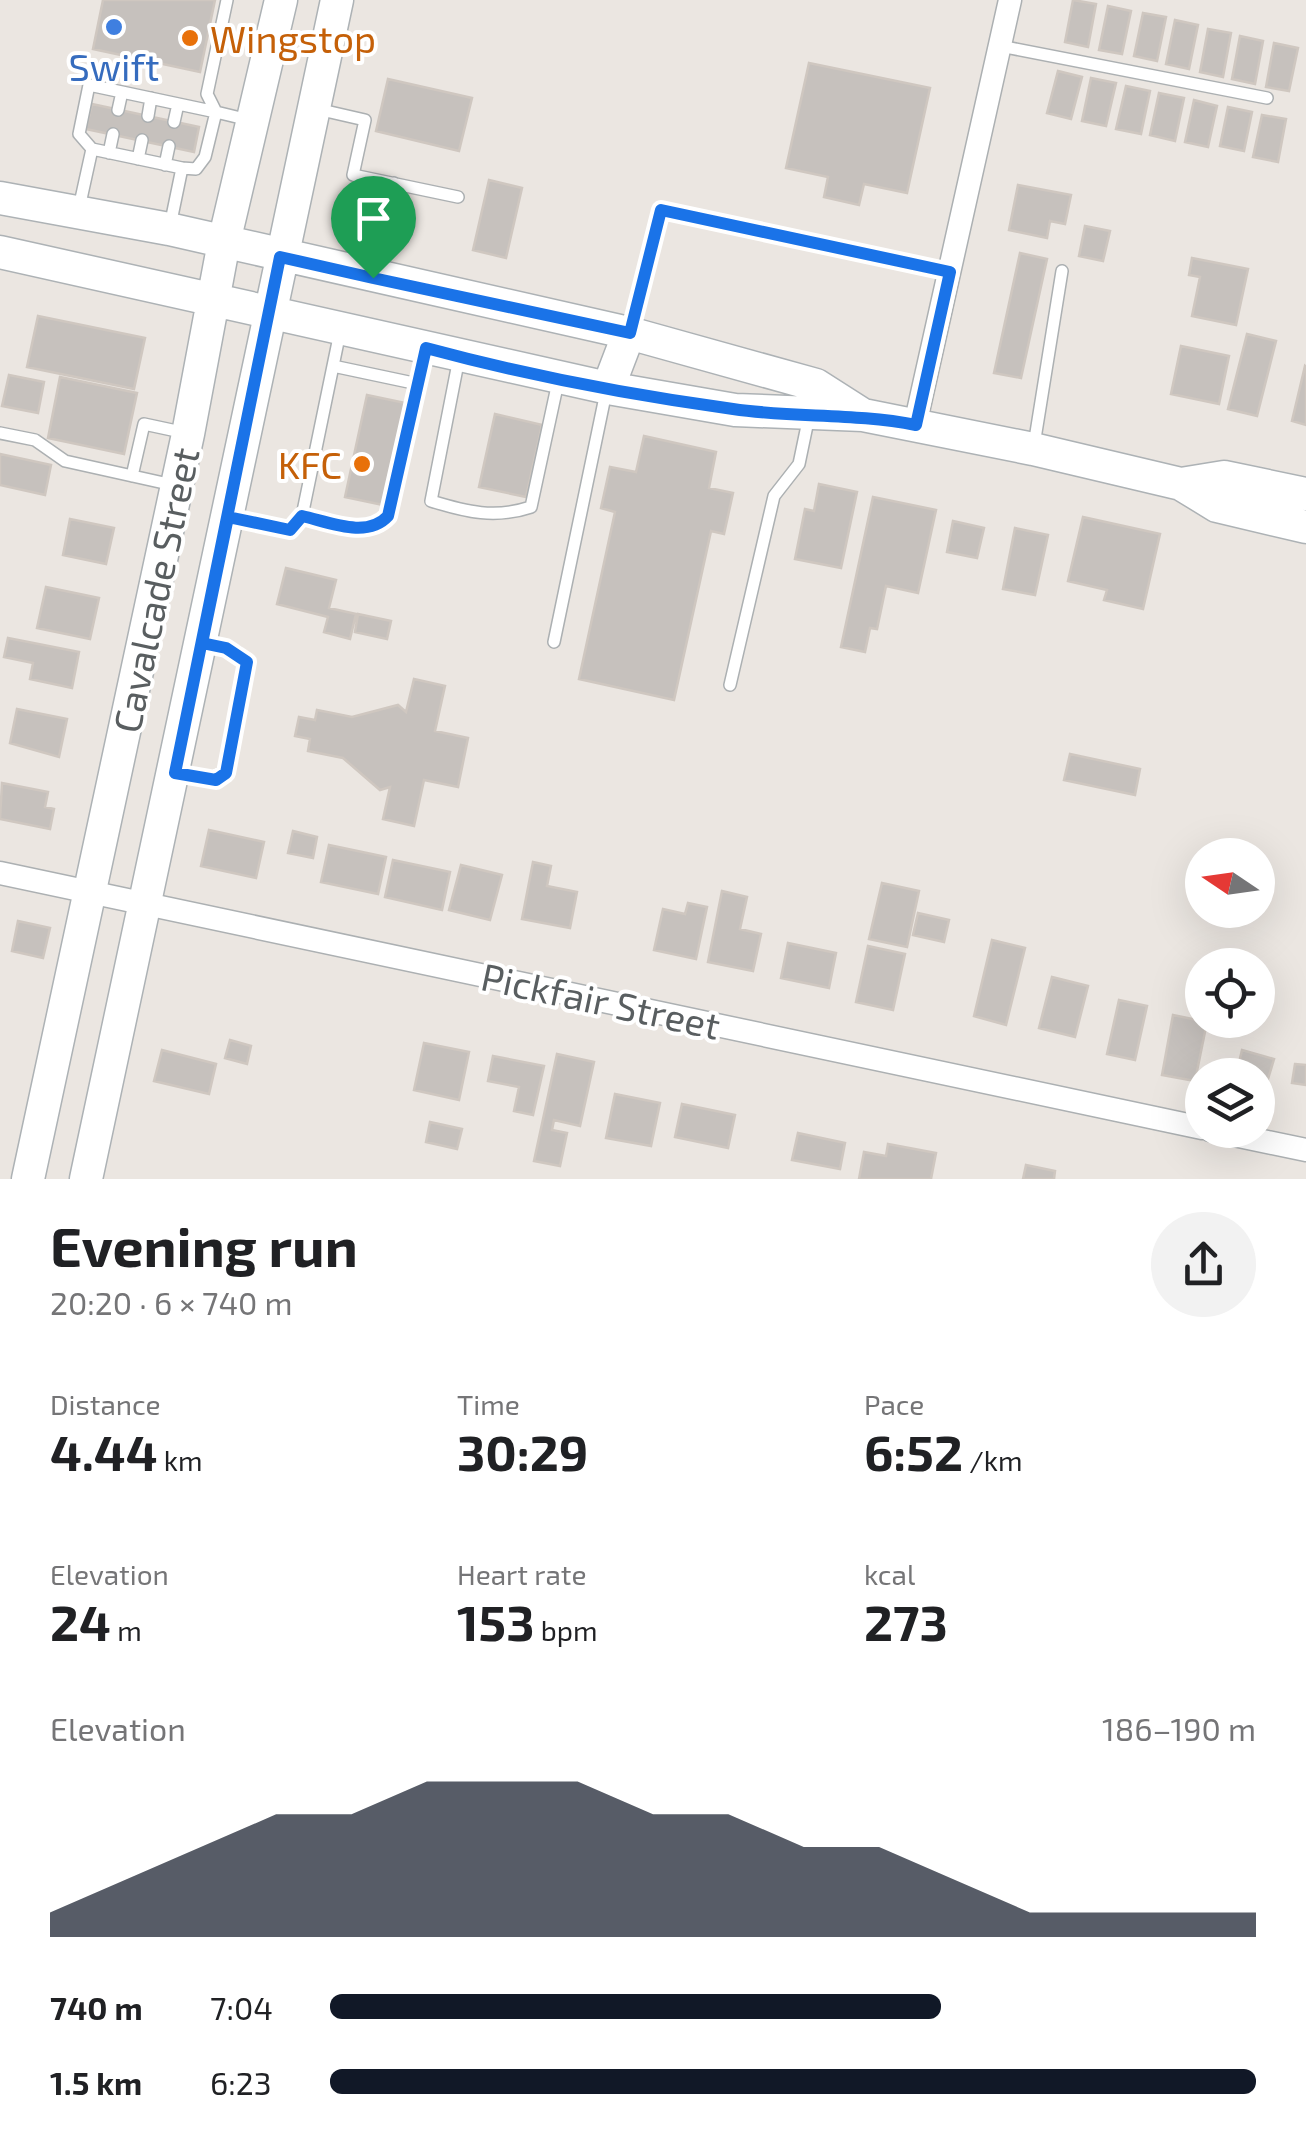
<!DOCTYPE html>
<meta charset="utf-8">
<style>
:root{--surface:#fff;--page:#f2f2f2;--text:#202124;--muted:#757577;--accent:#111827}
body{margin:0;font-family:"Exo 2",sans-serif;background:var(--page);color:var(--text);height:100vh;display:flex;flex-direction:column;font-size:38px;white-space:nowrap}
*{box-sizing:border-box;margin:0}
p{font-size:32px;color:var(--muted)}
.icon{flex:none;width:55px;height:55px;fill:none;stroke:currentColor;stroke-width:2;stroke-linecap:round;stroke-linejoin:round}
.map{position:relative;height:1179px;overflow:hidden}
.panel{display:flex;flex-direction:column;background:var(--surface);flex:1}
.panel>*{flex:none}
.needle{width:65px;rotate:283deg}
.buttons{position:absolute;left:1185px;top:838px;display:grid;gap:20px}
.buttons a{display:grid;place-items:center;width:90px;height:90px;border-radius:50%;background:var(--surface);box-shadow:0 10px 40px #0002;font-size:50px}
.pin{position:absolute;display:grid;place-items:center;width:85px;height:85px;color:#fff;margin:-102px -42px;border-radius:50% 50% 50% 0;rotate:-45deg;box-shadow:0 0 10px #0007}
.pin .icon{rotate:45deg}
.round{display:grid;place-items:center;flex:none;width:105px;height:105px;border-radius:52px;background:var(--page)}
.overview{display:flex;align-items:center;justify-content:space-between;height:170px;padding:0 50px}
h1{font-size:55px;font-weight:700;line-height:75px}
.stats{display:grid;grid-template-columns:repeat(3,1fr);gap:15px;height:170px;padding:10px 50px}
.stats div{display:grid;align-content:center}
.stats b{font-size:50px;font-weight:700}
.stats small{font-size:28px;font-weight:400}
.stats p{font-size:28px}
.chart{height:280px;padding:20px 50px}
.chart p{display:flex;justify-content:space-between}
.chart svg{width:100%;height:180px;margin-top:10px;fill:var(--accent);opacity:.7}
ul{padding:0 50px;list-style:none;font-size:32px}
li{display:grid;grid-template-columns:160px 120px 1fr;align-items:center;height:75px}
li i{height:25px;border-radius:12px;background:var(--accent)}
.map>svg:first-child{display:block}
.building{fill:#c6c1bd;stroke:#cfc7c0;stroke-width:2.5}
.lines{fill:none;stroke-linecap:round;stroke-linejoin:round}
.lane-casing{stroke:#acb0b2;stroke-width:14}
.street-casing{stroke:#acb0b2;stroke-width:25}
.secondary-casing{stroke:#adb2b5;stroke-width:35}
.lane{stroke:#fff;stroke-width:11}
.street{stroke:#fff;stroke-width:22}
.secondary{stroke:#fff;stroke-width:32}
.route-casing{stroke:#fff;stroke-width:20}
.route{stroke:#1a73e8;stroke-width:12}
.shop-dot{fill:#3f7fe0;stroke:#fff;stroke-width:4}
.food-dot{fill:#e8710a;stroke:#fff;stroke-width:4}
.labels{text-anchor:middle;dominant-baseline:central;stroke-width:8;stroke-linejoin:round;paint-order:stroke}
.food-label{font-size:38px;fill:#c56008;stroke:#fff;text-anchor:start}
.shop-label{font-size:38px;fill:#366cbe;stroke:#fff}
.street-label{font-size:38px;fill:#595e60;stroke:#fff}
</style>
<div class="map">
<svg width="1306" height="1179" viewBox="0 0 1306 1179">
<rect width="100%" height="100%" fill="#ebe6e1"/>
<!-- building -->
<path class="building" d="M 103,0 L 215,0 L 200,72 L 93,49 Z
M 1073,0 L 1096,4 L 1088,47 L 1065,42 Z
M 1108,6 L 1131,11 L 1122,54 L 1099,50 Z
M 1143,13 L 1166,17 L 1157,61 L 1134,56 Z
M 1175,20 L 1198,25 L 1189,69 L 1166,64 Z
M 1208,29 L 1231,33 L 1223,77 L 1200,72 Z
M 1240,36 L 1263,41 L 1255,84 L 1232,79 Z
M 1274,43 L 1298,48 L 1289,91 L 1266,87 Z
M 809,63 L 930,88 L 907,193 L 864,184 L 859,205 L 824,197 L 828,177 L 786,168 Z
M 1058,71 L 1082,77 L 1071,119 L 1047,113 Z
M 1091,78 L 1116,83 L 1106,126 L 1082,121 Z
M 388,79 L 472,98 L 459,151 L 376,131 Z
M 1126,86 L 1150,91 L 1141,134 L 1116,129 Z
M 1159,93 L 1184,98 L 1175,141 L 1150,135 Z
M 1194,100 L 1217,106 L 1208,147 L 1185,142 Z
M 92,104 L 199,127 L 194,152 L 86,129 Z
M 1228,107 L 1252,112 L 1244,151 L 1220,146 Z
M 1262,115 L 1286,119 L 1278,162 L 1253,157 Z
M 489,180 L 522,188 L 506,258 L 473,250 Z
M 1018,185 L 1071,195 L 1065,224 L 1050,221 L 1047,238 L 1009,230 Z
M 1085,226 L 1110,231 L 1103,261 L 1079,256 Z
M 1020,253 L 1047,259 L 1021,378 L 994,373 Z
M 1192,258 L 1248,269 L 1236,325 L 1192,316 L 1200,277 L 1189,275 Z
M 38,316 L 145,338 L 134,389 L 27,367 Z
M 1247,334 L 1276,341 L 1257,416 L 1228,409 Z
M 1181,346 L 1229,356 L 1219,404 L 1171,394 Z
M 1305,366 L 1306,367 L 1306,425 L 1292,421 Z
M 9,375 L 44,382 L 38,413 L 2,406 Z
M 60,377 L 137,393 L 124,454 L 48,438 Z
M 367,395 L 405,403 L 383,505 L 345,497 Z
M 495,414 L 542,425 L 526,497 L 479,487 Z
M 644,436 L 716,452 L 709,488 L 733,493 L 724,534 L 711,531 L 674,700 L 579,679 L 615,512 L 601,508 L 610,467 L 636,472 Z
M 0,454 L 51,465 L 45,495 L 0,485 Z
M 819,484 L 857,492 L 841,568 L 795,559 L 805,509 L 814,511 Z
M 873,497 L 936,510 L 918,593 L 886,586 L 877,629 L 870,628 L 865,652 L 841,647 Z
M 1083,517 L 1160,534 L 1143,609 L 1104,600 L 1107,590 L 1068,581 Z
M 70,519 L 114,528 L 106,564 L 63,555 Z
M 953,521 L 984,528 L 977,558 L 947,552 Z
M 1015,528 L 1048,535 L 1035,595 L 1003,589 Z
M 286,568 L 336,580 L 329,608 L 356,614 L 350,639 L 324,632 L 328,617 L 277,604 Z
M 46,587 L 99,598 L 90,639 L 37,628 Z
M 358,614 L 391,621 L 387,639 L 355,632 Z
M 8,638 L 79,652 L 72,688 L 30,679 L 33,663 L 4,657 Z
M 414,679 L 445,686 L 435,731 L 468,738 L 458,787 L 424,780 L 414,826 L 383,819 L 390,787 L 380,790 L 343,758 L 308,751 L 310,739 L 295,736 L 299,717 L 315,720 L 317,710 L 352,717 L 398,705 L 406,712 Z
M 17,709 L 67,719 L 59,757 L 10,743 Z
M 1070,754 L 1140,769 L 1135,795 L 1064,780 Z
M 2,783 L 48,792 L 45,807 L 54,809 L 50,829 L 0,819 Z
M 209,830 L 264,842 L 256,878 L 201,866 Z
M 293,831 L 317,837 L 313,858 L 288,853 Z
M 329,845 L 386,857 L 378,894 L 321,882 Z
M 393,860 L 450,872 L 442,910 L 385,897 Z
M 533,862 L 551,866 L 547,886 L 577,892 L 570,928 L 522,919 Z
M 461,865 L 502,875 L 490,920 L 449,910 Z
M 882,883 L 919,891 L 907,947 L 869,939 Z
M 722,891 L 747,897 L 740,929 L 761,934 L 753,971 L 708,962 Z
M 688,903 L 707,907 L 696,959 L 654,950 L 663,909 L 685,914 Z
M 918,913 L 949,920 L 944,942 L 913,935 Z
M 18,921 L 50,928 L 43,958 L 12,951 Z
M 992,940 L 1025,948 L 1006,1025 L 974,1016 Z
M 788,943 L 836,953 L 829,988 L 781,978 Z
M 868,946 L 905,954 L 893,1010 L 856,1002 Z
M 1052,977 L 1088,986 L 1075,1037 L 1039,1028 Z
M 1119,1000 L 1147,1006 L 1135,1060 L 1107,1054 Z
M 1173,1015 L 1207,1022 L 1195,1081 L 1162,1075 Z
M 230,1040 L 251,1046 L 247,1064 L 225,1058 Z
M 424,1043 L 469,1052 L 459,1100 L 414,1090 Z
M 162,1050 L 216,1064 L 209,1094 L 154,1081 Z
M 1242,1050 L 1274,1059 L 1265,1089 L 1258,1087 L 1258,1075 L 1236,1075 Z
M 557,1054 L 594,1062 L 580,1126 L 554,1120 L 552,1130 L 567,1133 L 560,1166 L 534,1161 Z
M 493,1056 L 544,1066 L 533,1115 L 514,1111 L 519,1087 L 488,1081 Z
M 1295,1064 L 1306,1065 L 1306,1085 L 1292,1083 Z
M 615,1094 L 660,1103 L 651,1146 L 606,1138 Z
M 682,1104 L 735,1115 L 728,1148 L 675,1137 Z
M 430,1122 L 462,1129 L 457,1149 L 426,1142 Z
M 798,1133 L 845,1143 L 840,1169 L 792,1160 Z
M 888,1144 L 936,1153 L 931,1179 L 859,1179 L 864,1152 L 886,1156 Z
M 1026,1165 L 1055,1171 L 1054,1179 L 1023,1179 Z"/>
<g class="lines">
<defs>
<path id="lane" d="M 227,0 L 207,94 L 216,112 L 249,120
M 1000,46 L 1267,98
M 317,109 L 365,120 L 353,175 L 458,197
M 118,110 L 122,92
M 148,116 L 151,98
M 174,122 L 178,104
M 92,149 L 79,134 L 89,85 L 216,112 L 205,157 L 196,169 L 182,168
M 109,153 L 113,134
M 138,159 L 142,140
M 165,165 L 169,146
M 79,208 L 92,149 L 182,168 L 170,226
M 374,272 L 394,183
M 630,332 L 661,211 L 950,272
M 459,358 L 431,501 C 467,512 495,519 531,507 L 558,382
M 333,366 L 418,384
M 0,433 L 35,440 L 65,461 L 173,485
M 1034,445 L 1062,271
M 132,476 L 144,424 L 186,433
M 302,516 C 328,521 367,539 388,517 L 425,351
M 228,517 L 290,530 L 301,521 L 340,332
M 554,642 L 606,392
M 730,685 L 774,496 L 799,464 L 809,416
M 175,773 L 216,780 L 226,773 L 247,663 L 237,652 L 204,643"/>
<path id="street" d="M 915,425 L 1010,0
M 0,873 L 1202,1128
M 1210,1130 L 1306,1150"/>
<path id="secondary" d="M 0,198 L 169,229 L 629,333 L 816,385 L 863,415
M 0,252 L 608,388 L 735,410 L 863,415 L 1033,449 L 1181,484 L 1217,506 L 1306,527
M 608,388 L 629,333
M 1181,484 L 1224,477 L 1306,494
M 28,1179 L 188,434 L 224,242 L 281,0
M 86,1179 L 337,0"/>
</defs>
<!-- lane casing -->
<use href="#lane" class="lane-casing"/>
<!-- street casing -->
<use href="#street" class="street-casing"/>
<!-- secondary casing -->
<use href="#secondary" class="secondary-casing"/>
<!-- lane -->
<use href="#lane" class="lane"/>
<!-- street -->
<use href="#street" class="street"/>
<!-- secondary -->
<use href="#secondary" class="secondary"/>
</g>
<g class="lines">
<defs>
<path id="route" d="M 373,278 L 280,257 L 175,773 L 216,780 L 226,773 L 247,662 L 226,648 L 202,643 L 228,517 L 290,530 L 302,516 C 329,522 367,539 388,516 L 426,348 C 526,375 630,395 733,409 C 794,418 855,413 916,425 L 950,272 L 661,210 L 630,333 L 373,278"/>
</defs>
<!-- route casing -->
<use href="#route" class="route-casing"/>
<!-- route -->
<use href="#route" class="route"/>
</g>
<!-- markers -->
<circle class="shop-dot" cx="114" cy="27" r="10"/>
<g class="food-dot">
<circle cx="190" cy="38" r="10"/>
<circle cx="362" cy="464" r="10"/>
</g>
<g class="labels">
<!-- food labels -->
<g class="food-label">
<text x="210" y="38">Wingstop</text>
<text x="342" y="464" text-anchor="end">KFC</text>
</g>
<!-- shop labels -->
<g class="shop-label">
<text x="114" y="66">Swift</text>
</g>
<!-- street labels -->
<g class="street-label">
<text transform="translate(155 590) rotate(-78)">Cavalcade Street</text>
<text transform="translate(601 1000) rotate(12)">Pickfair Street</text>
</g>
</g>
</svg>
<div class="buttons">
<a><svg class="needle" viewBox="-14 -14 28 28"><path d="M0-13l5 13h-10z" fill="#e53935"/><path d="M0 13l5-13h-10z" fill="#757577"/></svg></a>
<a><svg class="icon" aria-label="locate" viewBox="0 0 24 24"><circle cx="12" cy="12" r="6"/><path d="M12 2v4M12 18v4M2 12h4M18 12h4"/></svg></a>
<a><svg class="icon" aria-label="layers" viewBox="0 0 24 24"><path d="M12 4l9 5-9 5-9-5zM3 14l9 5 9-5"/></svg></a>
</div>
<div class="pin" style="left:373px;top:278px;background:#1e9e55"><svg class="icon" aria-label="arrive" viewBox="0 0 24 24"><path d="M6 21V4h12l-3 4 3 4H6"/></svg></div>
</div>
<section class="panel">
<div class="overview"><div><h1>Evening run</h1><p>20:20 · 6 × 740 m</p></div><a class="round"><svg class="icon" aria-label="share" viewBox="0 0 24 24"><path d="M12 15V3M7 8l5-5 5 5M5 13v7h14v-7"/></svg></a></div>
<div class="stats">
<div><p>Distance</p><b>4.44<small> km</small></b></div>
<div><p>Time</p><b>30:29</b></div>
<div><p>Pace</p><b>6:52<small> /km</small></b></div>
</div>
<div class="stats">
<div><p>Elevation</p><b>24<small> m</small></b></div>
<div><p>Heart rate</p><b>153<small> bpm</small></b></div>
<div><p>kcal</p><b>273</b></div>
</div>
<div class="chart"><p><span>Elevation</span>186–190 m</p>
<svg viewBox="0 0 160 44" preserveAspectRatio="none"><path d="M0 44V38L10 30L20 22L30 14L40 14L50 6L60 6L70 6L80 14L90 14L100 22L110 22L120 30L130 38L140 38L150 38L160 38V44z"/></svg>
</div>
<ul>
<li><b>740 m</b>7:04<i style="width:66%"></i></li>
<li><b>1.5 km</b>6:23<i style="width:100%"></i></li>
</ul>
</section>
